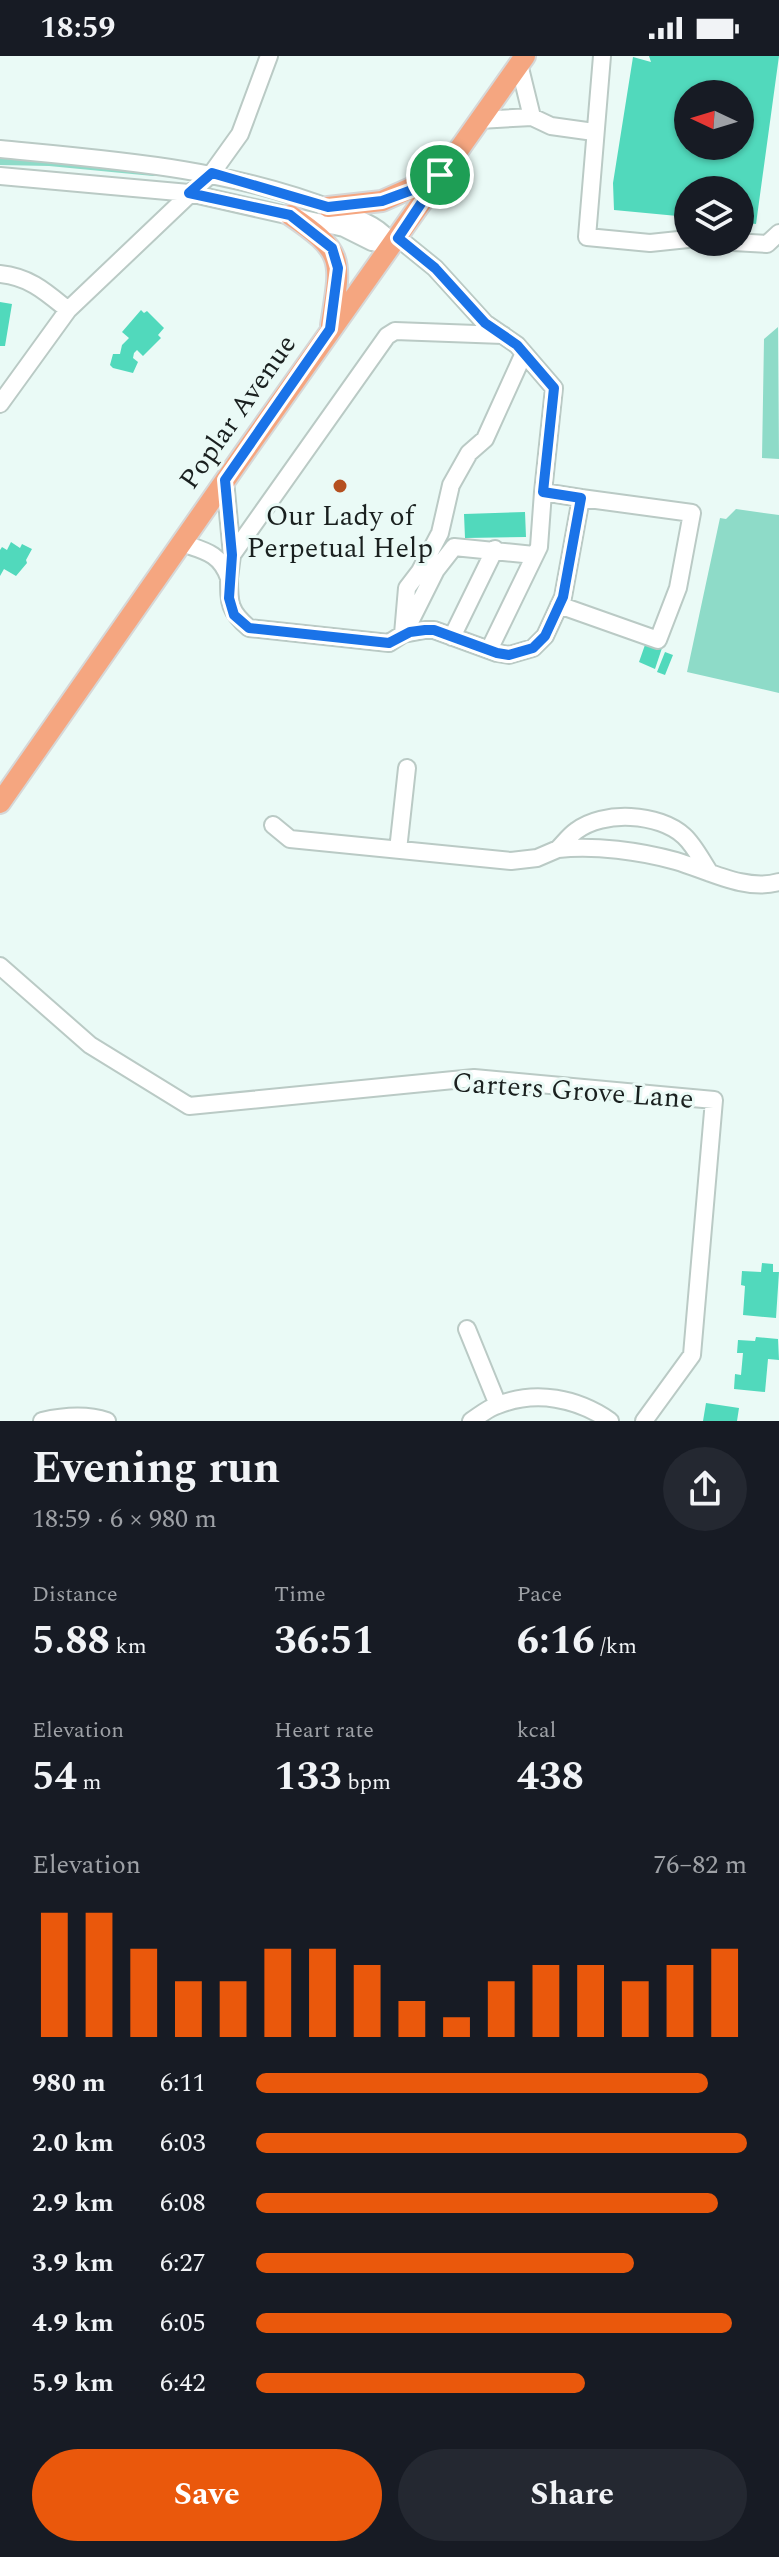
<!DOCTYPE html>
<meta charset="utf-8">
<style>
:root{--surface:#171b24;--page:#242831;--text:#f1f3f6;--muted:#9ea1a6;--accent:#ea580c}
body{margin:0;font-family:Spectral,serif;background:var(--page);color:var(--text);height:100vh;display:flex;flex-direction:column;font-size:30px;white-space:nowrap}
*{box-sizing:border-box;margin:0}
p{font-size:26px;color:var(--muted)}
.icon{flex:none;width:44px;height:44px;fill:none;stroke:currentColor;stroke-width:2;stroke-linecap:round;stroke-linejoin:round}
.map{position:relative;height:1365px;overflow:hidden}
.drawer{display:flex;flex-direction:column;background:var(--surface);flex:1}
.drawer>*{flex:none}
.needle{width:52px;rotate:274deg}
.tools{position:absolute;left:674px;top:24px;display:grid;gap:16px}
.tools a{display:grid;place-items:center;width:80px;height:80px;border-radius:50%;background:var(--surface);box-shadow:0 2px 6px #0004;font-size:40px}
.pin{position:absolute;display:grid;place-items:center;width:68px;height:68px;color:#fff;margin:-34px;border:4px solid #fff;border-radius:50%;box-shadow:0 2px 8px #0007}
.round{display:grid;place-items:center;flex:none;width:84px;height:84px;border-radius:42px;background:var(--page)}
.overview{display:flex;align-items:center;justify-content:space-between;height:136px;padding:0 32px}
h1{font-size:44px;font-weight:700;line-height:60px}
.stats{display:grid;grid-template-columns:repeat(3,1fr);gap:12px;height:136px;padding:8px 32px}
.stats div{display:grid;align-content:center}
.stats b{font-size:40px;font-weight:700}
.stats small{font-size:22px;font-weight:400}
.stats p{font-size:22px}
.chart{height:224px;padding:16px 32px}
.chart p{display:flex;justify-content:space-between}
.chart svg{width:100%;height:144px;margin-top:8px;stroke:var(--accent);stroke-width:6}
.primary-button{display:flex;gap:16px;margin-top:auto;padding:16px 32px}
.primary-button a{flex:1;height:92px;border-radius:48px;background:var(--accent);color:#fff;font-size:32px;font-weight:700;line-height:92px;text-align:center}
.primary-button a+a{background:var(--page);color:var(--text)}
ul{padding:0 32px;list-style:none;font-size:26px}
li{display:grid;grid-template-columns:128px 96px 1fr;align-items:center;height:60px}
li i{height:20px;border-radius:10px;background:var(--accent)}
.status{display:flex;justify-content:space-between;align-items:center;height:56px;padding:0 40px;background:var(--surface);direction:ltr}
.status svg{height:22px;fill:currentColor}
.map>svg:first-child{display:block}
.green{fill:#8edbc8}
.building{fill:#51d9bc;fill-rule:evenodd}
.lines{fill:none;stroke-linecap:round;stroke-linejoin:round}
.minor-casing{stroke:#bacac5;stroke-width:20}
.major-casing{stroke:#d6d7d7;stroke-width:24}
.minor{stroke:#fff;stroke-width:16}
.major{stroke:#f5a680;stroke-width:20}
.route-casing{stroke:#fff;stroke-width:16}
.route{stroke:#1a73e8;stroke-width:10}
.poi-dot{fill:#b55020;stroke:#eafaf6;stroke-width:3}
.labels{text-anchor:middle;dominant-baseline:central;stroke-width:6;stroke-linejoin:round;paint-order:stroke}
.street-label{font-size:28px;fill:#1a201f;stroke:#eafaf6}
.poi-label{font-size:28px;fill:#1a201f;stroke:#eafaf6}
</style>
<div class="status"><b>18:59</b><svg viewBox="0 0 49 12"><path d="M0 12V9h3v3zM5 12V6h3v6zM10 12V3h3v9zM15 12V0h3v12zM26 1h20v11H26zM47 4h2v5h-2z"/></svg></div>
<div class="map">
<svg width="779" height="1365" viewBox="0 0 779 1365">
<rect width="100%" height="100%" fill="#eafaf6"/>
<!-- green -->
<path class="green" d="M 0,100 L 158,116 L 159,119 L 153,120 L 49,110 L 0,109 Z
M 778,271 L 779,403 L 762,402 L 764,283 Z
M 736,453 L 779,459 L 779,637 L 687,616 L 720,462 L 726,463 Z"/>
<!-- building -->
<path class="building" d="M 649,0 L 779,0 L 756,168 L 740,166 L 740,134 L 688,134 L 688,161 L 614,154 L 613,127 L 633,1 L 651,6 ZM 688,38 L 740,38 L 740,90 L 688,90 Z
M 0,246 L 12,248 L 5,290 L 0,290 Z
M 141,254 L 144,257 L 147,255 L 164,272 L 158,279 L 161,282 L 143,300 L 137,294 L 134,297 L 133,302 L 138,306 L 133,317 L 113,312 L 110,309 L 113,298 L 120,298 L 122,289 L 129,282 L 122,276 Z
M 525,456 L 526,481 L 465,482 L 464,458 Z
M 11,486 L 20,492 L 22,488 L 32,493 L 26,504 L 27,507 L 16,520 L 4,513 L 0,520 L 0,494 L 2,491 L 7,494 Z
M 646,586 L 662,592 L 655,613 L 639,606 Z
M 665,596 L 673,599 L 665,619 L 657,616 Z
M 762,1207 L 773,1208 L 773,1216 L 779,1216 L 776,1262 L 743,1259 L 745,1230 L 741,1229 L 742,1215 L 761,1216 Z
M 756,1281 L 778,1283 L 779,1304 L 768,1303 L 765,1336 L 734,1333 L 735,1318 L 741,1319 L 743,1297 L 737,1297 L 738,1284 L 755,1285 Z
M 706,1347 L 739,1352 L 737,1365 L 703,1365 Z"/>
<g class="lines">
<defs>
<path id="minor" d="M 602,0 L 587,181 L 650,187 L 688,183
M 519,8 L 532,61
M 479,64 L 532,61 L 551,70 L 594,76
M 0,93 C 115,104 229,112 337,155 C 360,164 378,168 393,189
M 0,120 L 189,137 L 344,172 L 372,186 L 393,189
M 398,182 L 435,212 L 485,267 L 517,289 L 554,332 L 543,436 L 581,442
M 733,186 L 767,188 L 779,177
M 0,218 C 30,221 46,236 68,254
M 0,348 L 68,254 L 212,117 L 240,78 L 269,0
M 181,487 C 205,495 220,497 229,522 L 232,499 L 225,424
M 232,499 L 387,280 L 395,275 L 503,279
M 229,522 C 229,547 229,555 249,572 L 389,587 L 403,578 L 425,574 L 434,574 L 497,597 L 509,599 L 533,592 L 545,580 L 563,541 L 581,442 L 692,457 L 678,532 L 658,584 L 559,549
M 405,576 L 436,514 L 454,491 L 534,499
M 403,578 L 407,532 L 420,515 L 440,477 L 451,429 L 469,397 L 485,383 L 524,297
M 452,581 L 495,493
M 489,594 L 539,491 L 543,436
M 273,769 L 290,783 L 511,805 L 537,802 L 558,793
M 398,794 L 407,712
M 710,817 C 702,805 694,789 684,780 C 659,757 603,754 576,775 C 569,780 564,787 558,793 C 595,789 640,795 676,805 C 707,814 746,836 779,826
M 0,910 L 90,989 L 189,1050 L 474,1022 L 714,1044 L 692,1299 L 644,1365
M 467,1273 L 498,1349
M 42,1365 C 64,1360 86,1358 107,1365
M 471,1365 C 479,1360 488,1352 498,1349 C 536,1334 577,1342 610,1365"/>
<path id="major" d="M 328,151 L 382,145 L 436,121
M 290,159 C 346,197 341,204 331,269
M 0,747 C 174,497 348,248 525,0"/>
</defs>
<!-- minor casing -->
<use href="#minor" class="minor-casing"/>
<!-- major casing -->
<use href="#major" class="major-casing"/>
<!-- minor -->
<use href="#minor" class="minor"/>
<!-- major -->
<use href="#major" class="major"/>
</g>
<g class="lines">
<defs>
<path id="route" d="M 212,117 L 328,151 L 382,145 L 412,134 L 440,119 L 398,182 L 435,212 L 485,267 L 517,289 L 554,332 L 543,436 L 581,442 L 563,541 L 545,580 L 533,592 L 509,599 L 497,597 L 434,574 L 425,574 L 410,576 L 389,587 L 249,572 L 234,559 L 229,542 L 232,499 L 225,424 L 330,273 L 338,212 L 332,192 L 290,159 L 189,137 Z"/>
</defs>
<!-- route casing -->
<use href="#route" class="route-casing"/>
<!-- route -->
<use href="#route" class="route"/>
</g>
<!-- markers -->
<circle class="poi-dot" cx="340" cy="430" r="8"/>
<g class="labels">
<!-- street labels -->
<g class="street-label">
<text transform="translate(238 356) rotate(-55)">Poplar Avenue</text>
<text transform="translate(573 1035) rotate(4)">Carters Grove Lane</text>
</g>
<!-- poi labels -->
<g class="poi-label">
<text x="340" y="460">Our Lady of<tspan x="340" dy="32">Perpetual Help</tspan></text>
</g>
</g>
</svg>
<div class="tools">
<a><svg class="needle" viewBox="-14 -14 28 28"><path d="M0-13l5 13h-10z" fill="#e53935"/><path d="M0 13l5-13h-10z" fill="#9ea1a6"/></svg></a>
<a><svg class="icon" aria-label="layers" viewBox="0 0 24 24"><path d="M12 4l9 5-9 5-9-5zM3 14l9 5 9-5"/></svg></a>
</div>
<div class="pin" style="left:440px;top:119px;background:#1e9e55"><svg class="icon" aria-label="arrive" viewBox="0 0 24 24"><path d="M6 21V4h12l-3 4 3 4H6"/></svg></div>
</div>
<section class="drawer">
<div class="overview"><div><h1>Evening run</h1><p>18:59 · 6 × 980 m</p></div><a class="round"><svg class="icon" aria-label="share" viewBox="0 0 24 24"><path d="M12 15V3M7 8l5-5 5 5M5 13v7h14v-7"/></svg></a></div>
<div class="stats">
<div><p>Distance</p><b>5.88<small> km</small></b></div>
<div><p>Time</p><b>36:51</b></div>
<div><p>Pace</p><b>6:16<small> /km</small></b></div>
</div>
<div class="stats">
<div><p>Elevation</p><b>54<small> m</small></b></div>
<div><p>Heart rate</p><b>133<small> bpm</small></b></div>
<div><p>kcal</p><b>438</b></div>
</div>
<div class="chart"><p><span>Elevation</span>76–82 m</p>
<svg viewBox="0 0 160 44" preserveAspectRatio="none"><path d="M5 44V6M15 44V6M25 44V17M35 44V27M45 44V27M55 44V17M65 44V17M75 44V22M85 44V33M95 44V38M105 44V27M115 44V22M125 44V22M135 44V27M145 44V22M155 44V17"/></svg>
</div>
<ul>
<li><b>980 m</b>6:11<i style="width:92%"></i></li>
<li><b>2.0 km</b>6:03<i style="width:100%"></i></li>
<li><b>2.9 km</b>6:08<i style="width:94%"></i></li>
<li><b>3.9 km</b>6:27<i style="width:77%"></i></li>
<li><b>4.9 km</b>6:05<i style="width:97%"></i></li>
<li><b>5.9 km</b>6:42<i style="width:67%"></i></li>
</ul>
<div class="primary-button"><a>Save</a><a>Share</a></div>
</section>
